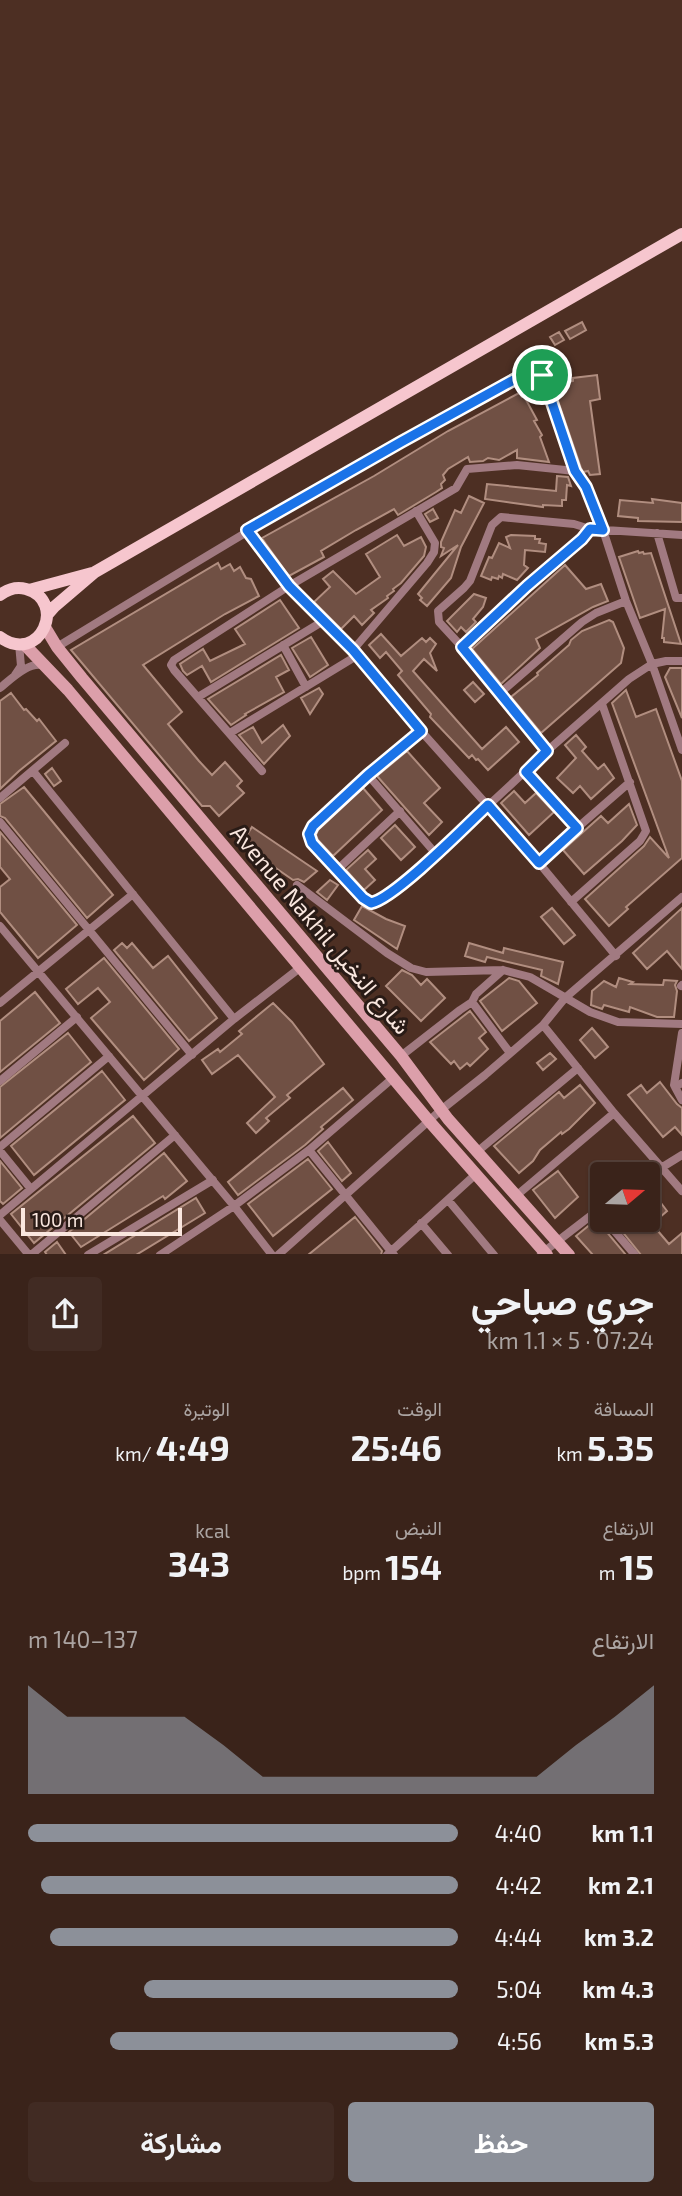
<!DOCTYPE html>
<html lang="ar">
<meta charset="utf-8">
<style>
:root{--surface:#3a231a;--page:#412b23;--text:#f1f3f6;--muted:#aba4a2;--line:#544039;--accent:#8c9099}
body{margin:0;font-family:"Exo 2",Vazirmatn,sans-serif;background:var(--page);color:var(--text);direction:rtl;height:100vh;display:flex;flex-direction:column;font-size:26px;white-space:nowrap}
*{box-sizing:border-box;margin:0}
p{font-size:23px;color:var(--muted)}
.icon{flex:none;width:38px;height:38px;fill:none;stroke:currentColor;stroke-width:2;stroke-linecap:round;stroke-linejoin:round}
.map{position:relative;height:1254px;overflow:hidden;direction:ltr}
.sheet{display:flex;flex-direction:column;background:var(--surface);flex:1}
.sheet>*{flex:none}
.needle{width:46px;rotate:71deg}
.fabs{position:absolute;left:590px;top:1162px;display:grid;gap:14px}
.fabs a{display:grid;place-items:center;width:70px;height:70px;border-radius:7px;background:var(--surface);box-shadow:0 2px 5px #0004,0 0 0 2px var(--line);font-size:35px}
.scale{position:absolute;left:21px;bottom:18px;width:161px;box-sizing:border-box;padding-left:7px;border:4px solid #fae7df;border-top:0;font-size:19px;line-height:24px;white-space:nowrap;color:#fae7df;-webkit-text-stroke:5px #291b16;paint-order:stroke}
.pin{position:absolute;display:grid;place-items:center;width:60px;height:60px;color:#fff;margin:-30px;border:4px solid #fff;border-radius:50%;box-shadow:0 2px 7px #0007}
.round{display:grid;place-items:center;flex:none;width:74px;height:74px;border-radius:7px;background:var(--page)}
.headline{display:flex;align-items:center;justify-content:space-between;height:119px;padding:0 28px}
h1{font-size:38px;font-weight:700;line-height:52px}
.stats{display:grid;grid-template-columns:repeat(3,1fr);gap:10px;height:119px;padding:7px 28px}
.stats div{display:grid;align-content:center}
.stats b{font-size:35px;font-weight:700}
.stats small{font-size:19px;font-weight:400}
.stats p{font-size:19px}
.chart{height:196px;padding:14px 28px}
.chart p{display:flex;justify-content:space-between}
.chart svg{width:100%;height:126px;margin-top:7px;fill:var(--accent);opacity:.7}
.primary-button{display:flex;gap:14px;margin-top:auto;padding:14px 28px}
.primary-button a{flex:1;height:80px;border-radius:7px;background:var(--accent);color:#fff;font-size:28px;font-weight:700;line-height:80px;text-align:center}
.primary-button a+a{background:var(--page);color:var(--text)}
ul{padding:0 28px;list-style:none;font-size:23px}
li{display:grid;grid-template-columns:112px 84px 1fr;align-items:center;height:52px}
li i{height:18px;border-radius:9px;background:var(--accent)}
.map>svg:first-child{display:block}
.building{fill:#705044;stroke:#b18e80;stroke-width:2}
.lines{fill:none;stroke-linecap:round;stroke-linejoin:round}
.street{stroke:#a17a81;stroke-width:8}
.secondary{stroke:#dc9faa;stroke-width:12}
.primary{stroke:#f6c6ce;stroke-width:12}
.route-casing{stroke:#fff;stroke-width:14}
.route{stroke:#1a73e8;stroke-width:9}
.labels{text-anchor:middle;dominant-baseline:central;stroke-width:6;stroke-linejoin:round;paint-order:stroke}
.street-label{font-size:23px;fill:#fae7df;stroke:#291b16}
</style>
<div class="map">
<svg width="682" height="1255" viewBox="0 0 682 1255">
<rect width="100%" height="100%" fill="#4d2f23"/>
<!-- building -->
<path class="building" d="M 582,322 L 586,330 L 570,339 L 565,331 Z
M 559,332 L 564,340 L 555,345 L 550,337 Z
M 597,375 L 600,399 L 590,401 L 600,474 L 590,475 L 588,471 L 583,472 L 581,468 L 554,389 L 556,389 L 556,385 L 573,381 L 573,378 Z
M 519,393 L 522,397 L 524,396 L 537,420 L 534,421 L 542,435 L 540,437 L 549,462 L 517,458 L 517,450 L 499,460 L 488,458 L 483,461 L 470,462 L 468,457 L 448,469 L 443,475 L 445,480 L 441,484 L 442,488 L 436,492 L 398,515 L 394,509 L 356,530 L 321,551 L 324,557 L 289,576 L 266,544 L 262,538 L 374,476 L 448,431 Z
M 557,476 L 568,477 L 571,486 L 567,485 L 566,500 L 562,500 L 562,506 L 543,505 L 543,507 L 485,499 L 487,484 L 556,491 Z
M 469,496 L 484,503 L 461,547 L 451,578 L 427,606 L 420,600 L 422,598 L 418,594 L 458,545 L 441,556 L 444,548 L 441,547 L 441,542 L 455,510 L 461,513 Z
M 652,499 L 682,503 L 682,522 L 638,521 L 638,518 L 618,516 L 620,500 L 653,503 Z
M 433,509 L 438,518 L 430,522 L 425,514 Z
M 397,535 L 404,546 L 421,537 L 426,547 L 424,556 L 401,583 L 393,589 L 394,591 L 387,596 L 388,598 L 371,610 L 374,613 L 362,625 L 354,616 L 341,629 L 314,602 L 330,587 L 323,579 L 333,571 L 356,594 L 380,577 L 366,554 Z
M 511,535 L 535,536 L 535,539 L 540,539 L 539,543 L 546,544 L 545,552 L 525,550 L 524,565 L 528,568 L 517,580 L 503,574 L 502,578 L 499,576 L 498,579 L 492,577 L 491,580 L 481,576 L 489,557 L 492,558 L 499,543 L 510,548 L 506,537 Z
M 638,551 L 639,553 L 643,552 L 644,554 L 651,553 L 681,644 L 664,642 L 664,638 L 662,638 L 665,609 L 640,618 L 619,557 Z
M 218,563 L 221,569 L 230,564 L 234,571 L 240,567 L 246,578 L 251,579 L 259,596 L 225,614 L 143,665 L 182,712 L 168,724 L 199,761 L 212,775 L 225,762 L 242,781 L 237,786 L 244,793 L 219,816 L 210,806 L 202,806 L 71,650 Z
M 565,565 L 586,589 L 601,584 L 608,601 L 593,607 L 536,639 L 540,648 L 501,684 L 472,649 Z
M 474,594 L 486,598 L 483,607 L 473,619 L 476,622 L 466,632 L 461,627 L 457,632 L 447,621 Z
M 280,600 L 299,628 L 211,682 L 202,666 L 187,675 L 183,671 L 180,664 L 203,649 L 210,661 L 245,644 L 235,629 Z
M 609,620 L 613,622 L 624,648 L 621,663 L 541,733 L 511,697 L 538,675 L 537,673 L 569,645 L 571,640 L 582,631 Z
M 381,634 L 401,656 L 422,638 L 426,642 L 430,638 L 436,644 L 430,653 L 437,671 L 424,659 L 413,671 L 482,749 L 506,727 L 519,742 L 488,770 L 478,759 L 476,760 L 472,755 L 469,758 L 430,717 L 431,714 L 398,675 L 402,671 L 386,652 L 380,658 L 369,645 Z
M 311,637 L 328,665 L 310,677 L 292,648 Z
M 281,655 L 289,670 L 276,677 L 284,692 L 245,714 L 246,715 L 231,725 L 208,699 Z
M 670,668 L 682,668 L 682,718 L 665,677 Z
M 473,682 L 484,694 L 475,702 L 464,690 Z
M 319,688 L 323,694 L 310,714 L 301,698 Z
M 626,690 L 636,717 L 656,709 L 682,781 L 682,858 L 626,907 L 628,909 L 609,926 L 585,899 L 644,846 L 650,837 L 669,858 L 612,703 Z
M 11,693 L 24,710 L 26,709 L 37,721 L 39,719 L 56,741 L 19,771 L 0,789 L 0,701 Z
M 283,725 L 290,736 L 264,764 L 239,735 L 253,727 L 262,743 Z
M 576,735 L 586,747 L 582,751 L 598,769 L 604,764 L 614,778 L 591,799 L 580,786 L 573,793 L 557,778 L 576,758 L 565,745 Z
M 407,751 L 440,788 L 424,803 L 442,822 L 429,835 L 377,776 Z
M 52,768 L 61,781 L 54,786 L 45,774 Z
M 24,787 L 113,895 L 87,918 L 5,818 L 0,816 L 0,804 Z
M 363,788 L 382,810 L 333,856 L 318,840 L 316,835 L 318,830 Z
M 514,791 L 525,803 L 536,793 L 554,812 L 529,835 L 501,803 Z
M 629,804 L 637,825 L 622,841 L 584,874 L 563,850 L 601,816 L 608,823 Z
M 395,825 L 415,847 L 401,860 L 381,838 Z
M 252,827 L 317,871 L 304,882 L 298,879 L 293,880 L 241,844 Z
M 0,832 L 77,925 L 38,958 L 0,912 L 0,887 L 10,879 L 0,867 Z
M 368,850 L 376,859 L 365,869 L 375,880 L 364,890 L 346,870 Z
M 330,880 L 338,885 L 327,900 L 317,892 Z
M 362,906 L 386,919 L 405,926 L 397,949 L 354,920 Z
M 552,908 L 575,935 L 564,944 L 541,917 Z
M 682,908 L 682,969 L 667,951 L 647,969 L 633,953 Z
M 122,943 L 127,948 L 132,943 L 153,968 L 168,956 L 217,1018 L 189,1041 L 114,950 Z
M 469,943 L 503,953 L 504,948 L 563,962 L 558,984 L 541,976 L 542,970 L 487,957 L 485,962 L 465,956 Z
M 104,958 L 179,1049 L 144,1080 L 91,1018 L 110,1002 L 98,988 L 78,1004 L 66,989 Z
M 402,970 L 412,975 L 421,985 L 427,979 L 445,998 L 421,1021 L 386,986 Z
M 509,978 L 519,981 L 537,1003 L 502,1031 L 480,1001 Z
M 619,978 L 633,982 L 630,984 L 663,985 L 664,980 L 677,981 L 675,985 L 677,991 L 674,1017 L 657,1017 L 630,1007 L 629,1012 L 604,1005 L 602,1009 L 591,1005 L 592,991 L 604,981 L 616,987 Z
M 35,992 L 60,1023 L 0,1072 L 0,1021 Z
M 273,1003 L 292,1022 L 324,1064 L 287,1095 L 290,1098 L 266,1118 L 269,1121 L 256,1133 L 247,1123 L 275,1097 L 238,1055 L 212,1074 L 202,1060 L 218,1049 L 220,1052 L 242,1034 L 239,1031 Z
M 470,1011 L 486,1032 L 479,1038 L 488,1049 L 470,1066 L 467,1063 L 460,1069 L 454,1061 L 451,1064 L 430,1042 Z
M 592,1028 L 608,1047 L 595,1058 L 580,1040 Z
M 68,1033 L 91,1062 L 0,1138 L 0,1087 Z
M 550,1053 L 556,1059 L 543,1070 L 537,1063 Z
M 102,1071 L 125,1100 L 34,1175 L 11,1146 Z
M 660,1082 L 677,1104 L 682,1108 L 682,1135 L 675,1127 L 663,1137 L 628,1095 L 641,1085 L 647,1093 Z
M 580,1085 L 595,1103 L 569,1129 L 562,1134 L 561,1132 L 540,1150 L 533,1161 L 519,1173 L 494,1146 L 559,1092 L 564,1098 Z
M 343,1088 L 353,1100 L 321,1127 L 323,1129 L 305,1145 L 238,1195 L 228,1182 Z
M 133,1116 L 155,1143 L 34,1243 L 11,1214 Z
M 328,1142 L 351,1173 L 342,1181 L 318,1151 Z
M 164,1153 L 187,1181 L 165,1199 L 163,1196 L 81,1247 L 69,1232 Z
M 308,1159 L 332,1189 L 273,1236 L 248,1204 Z
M 0,1161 L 22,1188 L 3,1204 L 0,1201 Z
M 558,1171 L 578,1197 L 555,1218 L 533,1190 Z
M 196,1198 L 205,1213 L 136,1255 L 103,1255 Z
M 658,1199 L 667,1211 L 652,1224 L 669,1244 L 682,1233 L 682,1255 L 641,1255 L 613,1220 L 648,1220 L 648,1208 Z
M 355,1217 L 382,1251 L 381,1255 L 308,1255 Z
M 598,1218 L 600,1224 L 626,1255 L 593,1255 L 576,1236 Z
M 57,1242 L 66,1255 L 47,1255 L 45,1252 Z"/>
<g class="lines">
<!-- street -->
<path class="street" d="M 247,530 L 289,586 L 353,650 L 421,731 L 539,863 L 616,956
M 657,533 L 676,598 L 682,598
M 283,645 L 306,687
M 57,647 C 212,552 368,458 528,372 L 538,372 L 544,379 L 575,471 L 586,487 L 603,530 L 626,601 L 652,664 L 682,750
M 462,647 L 527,586 L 582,539 L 590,529
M 353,650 L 427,563 L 434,552 L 435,543 L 416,511
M 15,675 L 21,666 L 19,644
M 0,688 C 11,679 30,660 45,666
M 499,694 L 582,622 L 596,613 L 626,601
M 198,697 L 325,620
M 421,731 L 368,775 L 313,826 L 309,834 L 312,843 L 363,898 L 371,903 L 384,898 L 436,854 L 547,751 L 629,679 L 652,664 L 666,661 L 682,661
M 230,733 L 358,655
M 547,751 L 462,647 L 439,622 L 438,611 L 464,588 L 470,581 L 492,525 L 501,517 L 574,524 L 590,529 L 682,535
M 33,771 L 234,1019
M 262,771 L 174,670 L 171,665 L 174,660 L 289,586 L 456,488 L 467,469 L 517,465 L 575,471
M 526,772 L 577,828 L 539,863
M 368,775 L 436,854
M 0,798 L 65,743
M 0,822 L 192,1055
M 577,828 L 630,782
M 337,870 L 400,811
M 297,885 L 387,953 L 411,968 L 426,972 L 503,970 L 530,977 L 590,1012 L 618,1022 L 682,1024
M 571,902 L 640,841 L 646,831 L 602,704
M 0,926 L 234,1206 L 272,1255
M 503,970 L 476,994 L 472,1002 L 510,1053
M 681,986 L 682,985
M 0,1003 L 133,894
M 543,1025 L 614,1113 L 682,1191
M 401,1056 L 460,1010 L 472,1002
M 0,1081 L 77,1017
M 682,1083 L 675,1087 L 682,1100
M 675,1087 L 674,1085 L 682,1033
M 0,1147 L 109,1056
M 309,1150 L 394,1255
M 0,1151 L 31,1189
M 478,1151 L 578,1068
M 648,1176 L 682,1155
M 516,1196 L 614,1113
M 448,1200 L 494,1255
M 0,1215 L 234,1019 L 301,967
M 0,1220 L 29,1255
M 605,1220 L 635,1255
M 421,1223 L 448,1255
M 541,1254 L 602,1207
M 31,1255 L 175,1135
M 88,1255 L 213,1180
M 160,1255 L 234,1206 L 309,1150 L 393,1078
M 278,1255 L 441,1110 L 485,1075 L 543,1025 L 565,998 L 682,897
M 387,1255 L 476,1174"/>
<!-- secondary -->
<path class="secondary" d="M 45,627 L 57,647 L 82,678 L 401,1056 L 448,1119 L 569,1255
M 24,644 L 68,690 L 429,1121 L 547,1255"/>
<!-- primary -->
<path class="primary" d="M 29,590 L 92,573
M 0,595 C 8,589 16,586 26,589 C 68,601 40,666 0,637
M 47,615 L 54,607 L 95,572 L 682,234"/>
</g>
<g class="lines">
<defs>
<path id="route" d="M 528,372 L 538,372 L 544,379 L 575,471 L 586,487 L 603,530 L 590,529 L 582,539 L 527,586 L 462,647 L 547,751 L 526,772 L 577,828 L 539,863 L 488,805 C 467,825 394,899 371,903 L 363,898 L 312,843 L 309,834 L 313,826 L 368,775 L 421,731 L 353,650 L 289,586 L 247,530 L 401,442 Z"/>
</defs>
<!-- route casing -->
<use href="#route" class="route-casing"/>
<!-- route -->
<use href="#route" class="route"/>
</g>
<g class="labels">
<!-- street labels -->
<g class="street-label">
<text transform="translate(321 929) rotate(50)">Avenue Nakhil شارع النخيل</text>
</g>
</g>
</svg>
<div class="fabs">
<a><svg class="needle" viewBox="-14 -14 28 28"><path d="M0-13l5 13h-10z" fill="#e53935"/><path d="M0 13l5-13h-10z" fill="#aba4a2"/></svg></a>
</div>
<div class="scale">100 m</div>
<div class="pin" style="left:542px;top:375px;background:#1e9e55"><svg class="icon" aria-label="arrive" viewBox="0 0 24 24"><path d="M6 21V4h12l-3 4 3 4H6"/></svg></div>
</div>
<section class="sheet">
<div class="headline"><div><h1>جري صباحي</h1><p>07:24 · 5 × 1.1 km</p></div><a class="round"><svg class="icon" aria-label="share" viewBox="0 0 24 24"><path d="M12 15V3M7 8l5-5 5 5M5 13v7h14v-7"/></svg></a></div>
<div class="stats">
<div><p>المسافة</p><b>5.35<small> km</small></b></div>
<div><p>الوقت</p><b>25:46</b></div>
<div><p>الوتيرة</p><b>4:49<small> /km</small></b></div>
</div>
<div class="stats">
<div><p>الارتفاع</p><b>15<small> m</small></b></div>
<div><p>النبض</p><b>154<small> bpm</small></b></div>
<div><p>kcal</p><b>343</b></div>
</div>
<div class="chart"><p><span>الارتفاع</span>137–140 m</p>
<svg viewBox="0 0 160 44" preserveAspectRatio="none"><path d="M0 44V6L10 17L20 17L30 17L40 17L50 27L60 38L70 38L80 38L90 38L100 38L110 38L120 38L130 38L140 27L150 17L160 6V44z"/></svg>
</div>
<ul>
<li><b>1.1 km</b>4:40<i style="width:100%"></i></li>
<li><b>2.1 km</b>4:42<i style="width:97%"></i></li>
<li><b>3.2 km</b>4:44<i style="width:95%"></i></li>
<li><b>4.3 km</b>5:04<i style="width:73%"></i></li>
<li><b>5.3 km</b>4:56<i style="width:81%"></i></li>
</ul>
<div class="primary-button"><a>حفظ</a><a>مشاركة</a></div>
</section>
